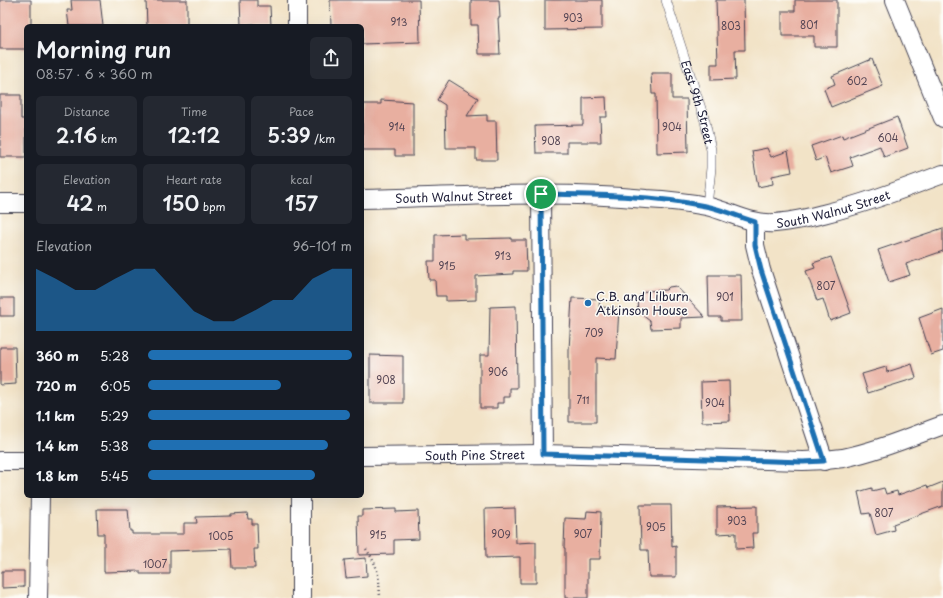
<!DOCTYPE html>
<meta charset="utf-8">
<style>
:root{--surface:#171b24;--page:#242831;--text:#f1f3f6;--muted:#9ea1a6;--accent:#1f6fb2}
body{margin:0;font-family:"Playpen Sans",sans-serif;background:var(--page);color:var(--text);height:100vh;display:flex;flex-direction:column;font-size:15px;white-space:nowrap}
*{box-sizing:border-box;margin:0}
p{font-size:13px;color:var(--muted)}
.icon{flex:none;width:22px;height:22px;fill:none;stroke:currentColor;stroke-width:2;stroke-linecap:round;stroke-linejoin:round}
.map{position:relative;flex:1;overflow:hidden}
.sheet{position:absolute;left:24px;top:24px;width:340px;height:474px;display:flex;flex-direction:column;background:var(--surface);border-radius:6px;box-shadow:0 4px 16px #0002}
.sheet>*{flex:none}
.pin{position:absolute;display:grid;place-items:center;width:34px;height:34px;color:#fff;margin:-17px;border:2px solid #fff;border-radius:50%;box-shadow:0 1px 4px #0007}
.round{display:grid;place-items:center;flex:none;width:42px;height:42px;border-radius:6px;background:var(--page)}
.headline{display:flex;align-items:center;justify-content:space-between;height:68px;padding:0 12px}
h1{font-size:22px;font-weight:600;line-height:30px}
.stats{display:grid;grid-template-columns:repeat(3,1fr);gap:6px;height:68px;padding:4px 12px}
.stats div{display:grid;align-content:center;border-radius:6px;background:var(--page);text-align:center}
.stats b{font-size:20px;font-weight:600}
.stats small{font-size:11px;font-weight:400}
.stats p{font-size:11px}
.chart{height:112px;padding:8px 12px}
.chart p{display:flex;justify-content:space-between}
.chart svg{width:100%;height:72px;margin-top:4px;fill:var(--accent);opacity:.7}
ul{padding:0 12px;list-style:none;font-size:13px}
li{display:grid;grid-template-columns:64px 48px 1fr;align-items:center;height:30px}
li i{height:10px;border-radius:5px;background:var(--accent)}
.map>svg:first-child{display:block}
.building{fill:#e8afa0}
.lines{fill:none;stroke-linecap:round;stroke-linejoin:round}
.service-casing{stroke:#413f50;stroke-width:10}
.minor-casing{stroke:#413f50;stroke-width:20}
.path{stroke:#413f50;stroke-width:2.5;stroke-dasharray:1 3;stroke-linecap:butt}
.service{stroke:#fff;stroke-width:9}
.minor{stroke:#fff;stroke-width:18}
.route-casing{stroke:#fff;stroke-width:8}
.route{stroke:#1f6fb2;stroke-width:5}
.poi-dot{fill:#1f6fb2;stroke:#fdfcf7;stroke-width:1.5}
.labels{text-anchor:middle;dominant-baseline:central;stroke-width:3;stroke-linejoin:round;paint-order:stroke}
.number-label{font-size:10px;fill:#544554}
.street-label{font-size:12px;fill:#22223b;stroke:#fdfcf7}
.poi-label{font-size:12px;fill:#22223b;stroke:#fdfcf7;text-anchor:start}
</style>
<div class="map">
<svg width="943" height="598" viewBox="0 0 943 598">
<rect width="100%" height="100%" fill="#fdfcf7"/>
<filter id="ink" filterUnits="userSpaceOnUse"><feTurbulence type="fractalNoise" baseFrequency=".025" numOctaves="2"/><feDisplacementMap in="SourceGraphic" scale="8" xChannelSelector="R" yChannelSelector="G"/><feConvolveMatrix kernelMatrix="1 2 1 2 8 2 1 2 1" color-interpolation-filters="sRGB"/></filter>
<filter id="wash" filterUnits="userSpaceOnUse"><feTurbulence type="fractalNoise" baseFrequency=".012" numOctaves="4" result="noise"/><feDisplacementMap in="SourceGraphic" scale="16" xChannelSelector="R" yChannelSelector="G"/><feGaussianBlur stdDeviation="0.9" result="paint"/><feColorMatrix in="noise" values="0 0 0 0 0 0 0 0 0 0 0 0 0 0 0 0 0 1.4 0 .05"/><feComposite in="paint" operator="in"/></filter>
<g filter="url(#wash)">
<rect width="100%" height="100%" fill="#f2e3c7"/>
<g id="blocks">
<!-- building -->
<path class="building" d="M 0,0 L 31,0 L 31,26 L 26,26 L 26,49 L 0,49 Z
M 71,0 L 100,0 L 103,26 L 69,26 L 67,10 L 72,10 Z
M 146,0 L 187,0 L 187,26 L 147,26 Z
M 240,0 L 257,0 L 257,6 L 270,6 L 271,26 L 254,26 L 254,24 L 241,25 Z
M 330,0 L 419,0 L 420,42 L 362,44 L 362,26 L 331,26 Z
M 471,0 L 499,0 L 500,18 L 498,18 L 500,54 L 479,54 L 478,25 L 471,25 Z
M 545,0 L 602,0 L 602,29 L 545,30 Z
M 716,0 L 744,0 L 745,50 L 735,50 L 736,79 L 711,80 L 711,64 L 718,64 Z
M 795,0 L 837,0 L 837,47 L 814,47 L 814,36 L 782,36 L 782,11 L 795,11 Z
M 872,59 L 883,86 L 831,107 L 824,89 L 835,84 L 832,76 Z
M 651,73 L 672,73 L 672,99 L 687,99 L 688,152 L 657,153 L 656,94 L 652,94 Z
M 449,80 L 478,98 L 467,116 L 487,115 L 487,121 L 496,121 L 497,160 L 476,160 L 476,148 L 446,148 L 445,105 L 437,100 Z
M 0,95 L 21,95 L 21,119 L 26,119 L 26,157 L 0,157 Z
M 606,97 L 607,117 L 600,117 L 601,142 L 567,142 L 567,153 L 536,153 L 535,126 L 583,125 L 583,98 Z
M 381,100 L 413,102 L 413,156 L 395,156 L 395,150 L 362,150 L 362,104 L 381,104 Z
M 897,117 L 908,148 L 884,157 L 880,146 L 850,157 L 853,166 L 831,173 L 825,157 L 816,161 L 811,146 L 842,135 L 843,138 Z
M 767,148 L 771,157 L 788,151 L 792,172 L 772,176 L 773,184 L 758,187 L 752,151 Z
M 943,228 L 943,251 L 906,264 L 910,275 L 889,282 L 878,250 Z
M 464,234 L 464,239 L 511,238 L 511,240 L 526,240 L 527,271 L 513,271 L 513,274 L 476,276 L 476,300 L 446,301 L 446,296 L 436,296 L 435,280 L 429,280 L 428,261 L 435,261 L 435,235 Z
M 831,257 L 851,313 L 830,321 L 823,299 L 817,301 L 806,271 L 815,268 L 813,263 Z
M 708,275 L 741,275 L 742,321 L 721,321 L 721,317 L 709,317 Z
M 676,286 L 705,317 L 681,318 L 681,328 L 651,329 L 650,321 L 638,312 L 637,298 L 646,291 L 666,290 L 669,287 Z
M 0,298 L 14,298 L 14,316 L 0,316 Z
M 572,298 L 600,299 L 599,307 L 619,308 L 616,359 L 596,358 L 596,422 L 569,422 L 569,350 Z
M 516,306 L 517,388 L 510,388 L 510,397 L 504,397 L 504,403 L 497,403 L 497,408 L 480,408 L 480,355 L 489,355 L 490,307 Z
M 943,309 L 943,351 L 931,355 L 919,318 Z
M 0,347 L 15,347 L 16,384 L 0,385 Z
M 370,355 L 403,356 L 403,403 L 370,403 Z
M 912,364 L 916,378 L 868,393 L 862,374 L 886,367 L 887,372 Z
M 729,381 L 730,421 L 702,422 L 701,382 Z
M 943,482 L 943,506 L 893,524 L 894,530 L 876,535 L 870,513 L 863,514 L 858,492 L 872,488 L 872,491 L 884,488 L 886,494 L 897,491 L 898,495 L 927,485 L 928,488 Z
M 640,505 L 671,505 L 672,547 L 676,546 L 676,577 L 649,577 L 648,550 L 641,550 Z
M 757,506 L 757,533 L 752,533 L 753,548 L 736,549 L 736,533 L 717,534 L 717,507 Z
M 515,508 L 516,543 L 536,542 L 536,583 L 520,583 L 520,557 L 486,558 L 485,509 Z
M 97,509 L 128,509 L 130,531 L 132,531 L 132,534 L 184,534 L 184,523 L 197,523 L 196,517 L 231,516 L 231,514 L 247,513 L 248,519 L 252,519 L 252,524 L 257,524 L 258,549 L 254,549 L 255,568 L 232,568 L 231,549 L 170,551 L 170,574 L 140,574 L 140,571 L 104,572 L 104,534 L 98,534 Z
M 396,509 L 396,512 L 418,511 L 419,539 L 394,540 L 394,554 L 359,555 L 358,516 L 362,516 L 362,510 Z
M 587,511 L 601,512 L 600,559 L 588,559 L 588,598 L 565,598 L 565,548 L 564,548 L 565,518 L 586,519 Z
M 366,558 L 367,576 L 346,578 L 344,560 Z
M 2,571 L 24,571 L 24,587 L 2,588 Z"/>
</g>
</g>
<g filter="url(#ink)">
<use href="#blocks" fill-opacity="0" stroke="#413f50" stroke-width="1"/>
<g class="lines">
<defs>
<g id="service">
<path id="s1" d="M 666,0 L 705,121 L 711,150 L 711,168 L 707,206"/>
</g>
<g id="minor">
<path d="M 297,0 L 297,26"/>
<path d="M 895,0 L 943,118"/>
<path d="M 541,194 L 543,454"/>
<path id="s2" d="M 362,199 C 456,197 551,190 646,199 C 666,200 686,202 706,206 C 729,211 750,225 775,223 C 792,222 807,218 823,214 C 864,204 903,189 943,174"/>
<path d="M 0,203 L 26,203"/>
<path d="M 755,222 L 755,245 L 761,270 L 824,461"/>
<path id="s3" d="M 362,456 L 543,454 L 803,461 C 817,461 830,460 843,458 C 877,451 910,437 943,425"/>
<path d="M 0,461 L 26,461"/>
<path d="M 301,496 L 301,598"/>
<path d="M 38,598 L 40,496"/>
</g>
</defs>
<!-- service casing -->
<use href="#service" class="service-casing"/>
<!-- minor casing -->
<use href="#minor" class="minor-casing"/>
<!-- path -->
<path class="path" d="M 366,549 C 379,567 379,577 380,598"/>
<!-- service -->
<use href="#service" class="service"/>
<!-- minor -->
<use href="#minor" class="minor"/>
</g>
</g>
<g class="lines" filter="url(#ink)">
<defs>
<path id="route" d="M 541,194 C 595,195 652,195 705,206 C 722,209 739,217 755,222 L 755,245 L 761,270 L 824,461 L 803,462 L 543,454 Z"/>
</defs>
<!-- route casing -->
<use href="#route" class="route-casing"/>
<!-- route -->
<use href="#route" class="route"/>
</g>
<!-- markers -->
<circle class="poi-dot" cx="588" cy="303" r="4"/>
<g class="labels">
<!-- number labels -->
<g class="number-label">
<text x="573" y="17">903</text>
<text x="399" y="21">913</text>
<text x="809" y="24">801</text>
<text x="731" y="25">803</text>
<text x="857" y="80">602</text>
<text x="397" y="126">914</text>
<text x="672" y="126">904</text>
<text x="888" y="137">604</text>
<text x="551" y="140">908</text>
<text x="503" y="255">913</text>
<text x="447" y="265">915</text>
<text x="826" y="285">807</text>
<text x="725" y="296">901</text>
<text x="594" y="332">709</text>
<text x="498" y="371">906</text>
<text x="386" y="379">908</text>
<text x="583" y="399">711</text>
<text x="715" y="402">904</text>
<text x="884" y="512">807</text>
<text x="737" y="520">903</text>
<text x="656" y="526">905</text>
<text x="501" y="533">909</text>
<text x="583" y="533">907</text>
<text x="378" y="534">915</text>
<text x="221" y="535">1005</text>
<text x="155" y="563">1007</text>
</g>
<!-- street labels -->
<g class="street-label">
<text stroke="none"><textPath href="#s1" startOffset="107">East 9th Street</textPath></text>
<text stroke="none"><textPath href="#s2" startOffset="92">South Walnut Street</textPath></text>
<text stroke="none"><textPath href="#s2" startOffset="476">South Walnut Street</textPath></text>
<text stroke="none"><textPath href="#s3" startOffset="113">South Pine Street</textPath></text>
</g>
<!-- poi labels -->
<g class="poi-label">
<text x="596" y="296">C.B. and Lilburn<tspan x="596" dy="14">Atkinson House</tspan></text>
</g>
</g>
</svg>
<div class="pin" style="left:541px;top:194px;background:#1e9e55"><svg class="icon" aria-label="arrive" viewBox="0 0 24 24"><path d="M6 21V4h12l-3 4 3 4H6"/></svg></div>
<section class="sheet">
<div class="headline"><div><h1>Morning run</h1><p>08:57 · 6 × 360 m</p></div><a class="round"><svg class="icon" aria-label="share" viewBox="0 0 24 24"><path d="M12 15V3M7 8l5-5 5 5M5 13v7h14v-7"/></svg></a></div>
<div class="stats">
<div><p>Distance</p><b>2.16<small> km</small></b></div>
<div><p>Time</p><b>12:12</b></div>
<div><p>Pace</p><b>5:39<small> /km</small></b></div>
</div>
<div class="stats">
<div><p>Elevation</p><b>42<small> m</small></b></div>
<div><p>Heart rate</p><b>150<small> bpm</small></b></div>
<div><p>kcal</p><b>157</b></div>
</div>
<div class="chart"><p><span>Elevation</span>96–101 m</p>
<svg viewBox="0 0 160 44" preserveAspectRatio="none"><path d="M0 44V6L10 12L20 19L30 19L40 12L50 6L60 6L70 19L80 32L90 38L100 38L110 32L120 25L130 25L140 12L150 6L160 6V44z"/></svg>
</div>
<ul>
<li><b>360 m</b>5:28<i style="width:100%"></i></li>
<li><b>720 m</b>6:05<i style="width:65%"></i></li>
<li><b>1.1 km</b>5:29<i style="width:99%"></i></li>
<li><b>1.4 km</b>5:38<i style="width:88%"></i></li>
<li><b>1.8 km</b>5:45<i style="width:82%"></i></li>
</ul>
</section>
</div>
